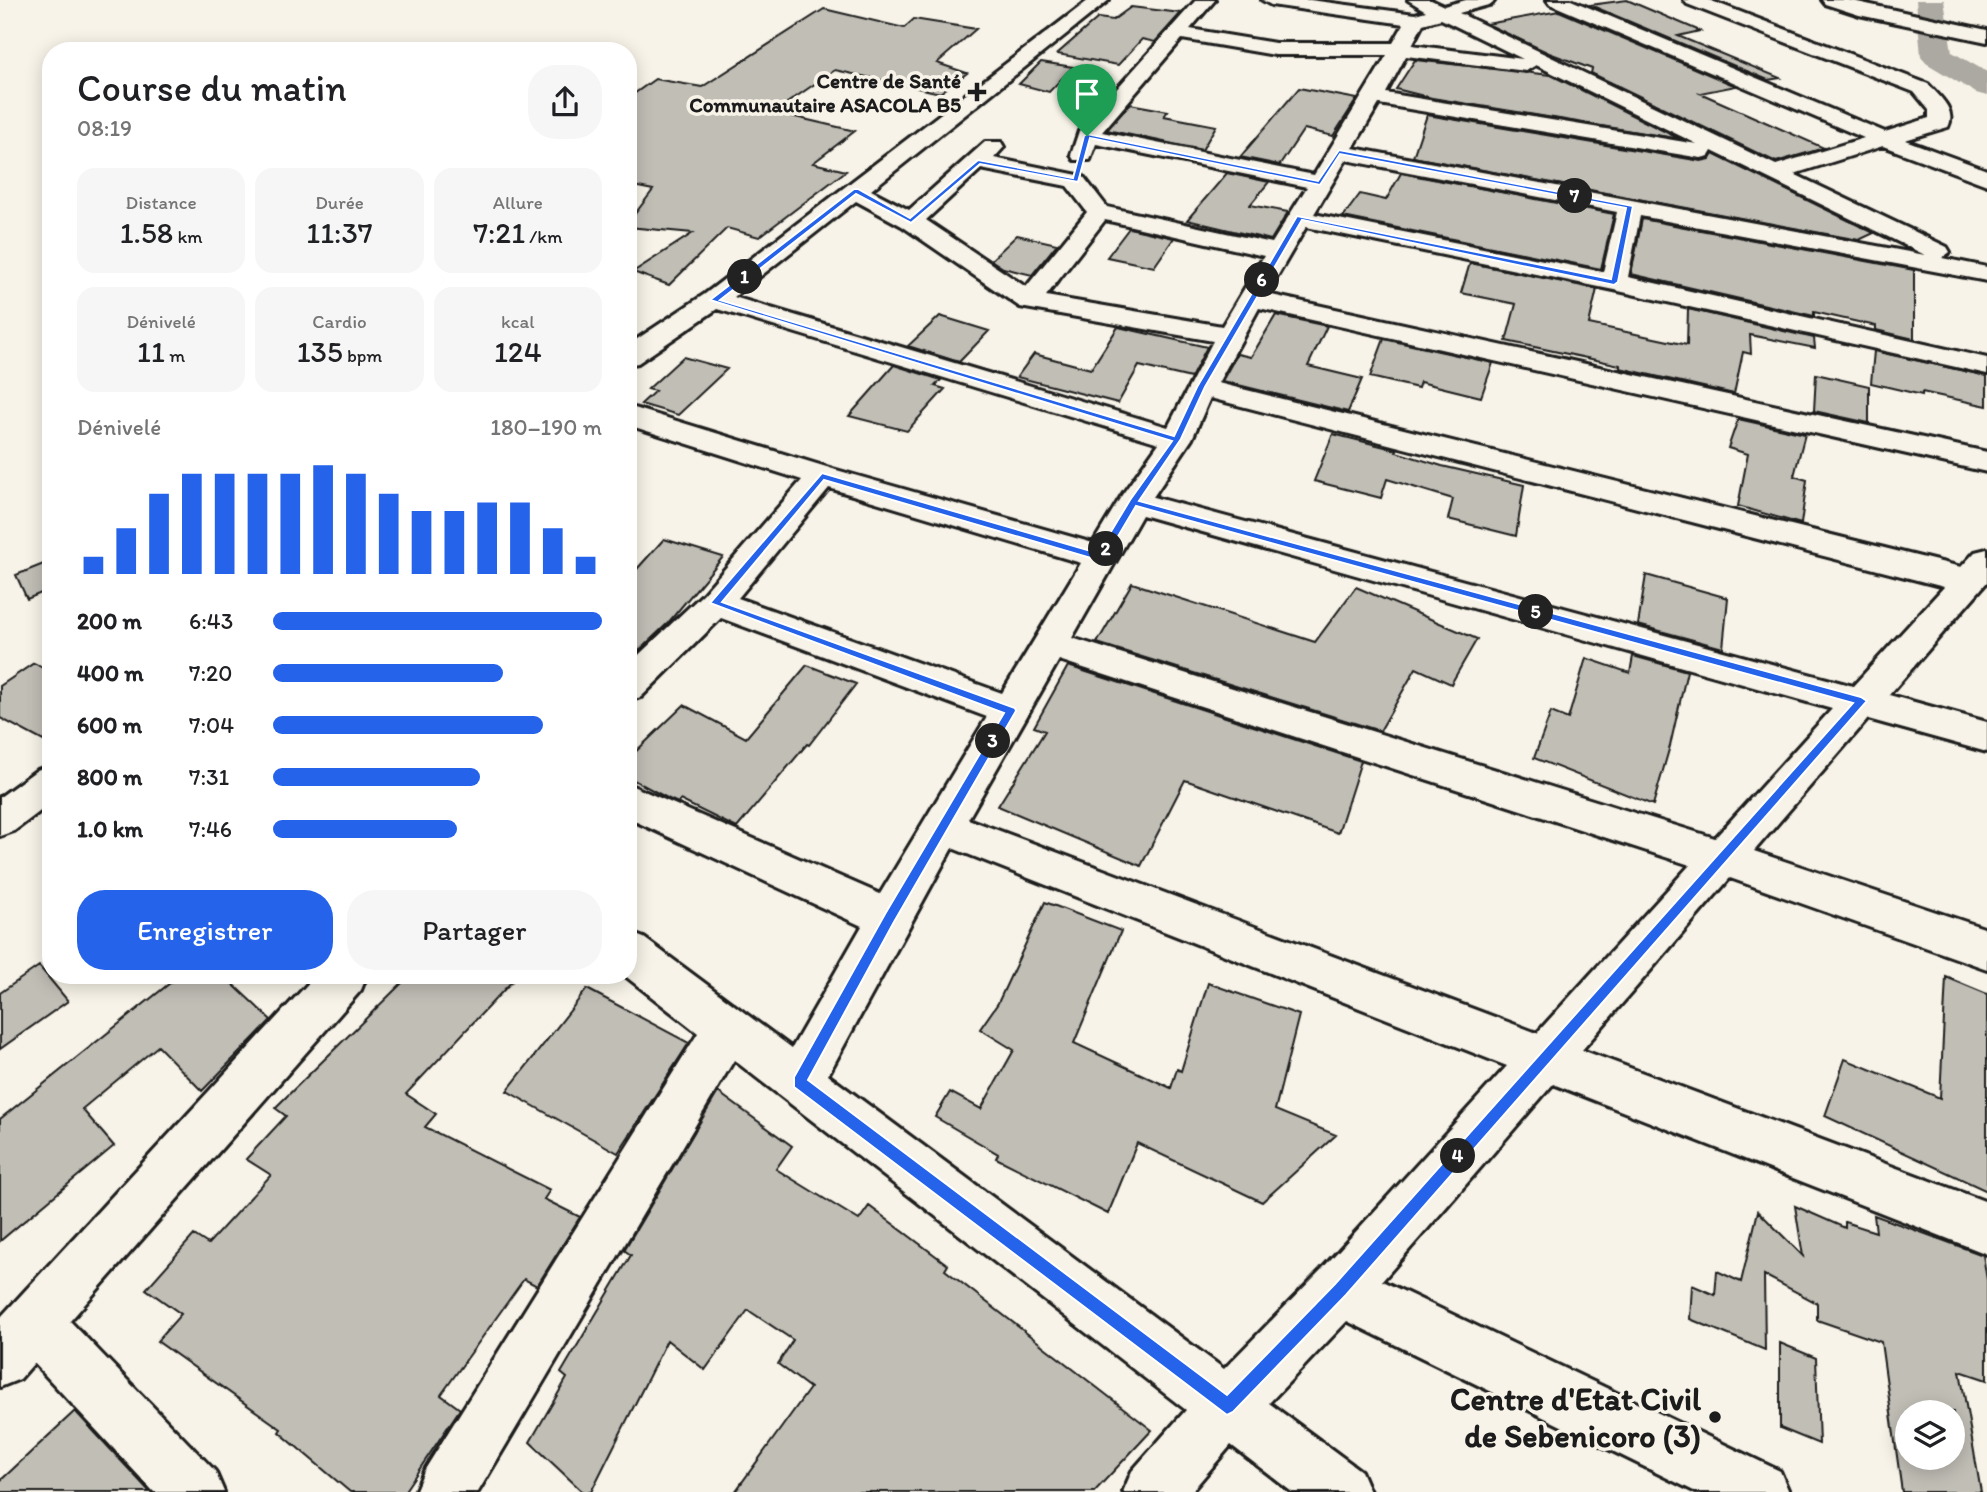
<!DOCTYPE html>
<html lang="fr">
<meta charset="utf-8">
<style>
:root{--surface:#fff;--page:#f6f6f6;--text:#202124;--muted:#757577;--accent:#2563eb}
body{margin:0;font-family:Itim,sans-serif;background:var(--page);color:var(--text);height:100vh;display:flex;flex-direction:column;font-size:26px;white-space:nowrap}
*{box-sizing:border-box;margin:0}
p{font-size:23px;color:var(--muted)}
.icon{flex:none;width:38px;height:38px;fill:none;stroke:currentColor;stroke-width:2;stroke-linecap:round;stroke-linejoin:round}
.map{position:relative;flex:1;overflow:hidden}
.side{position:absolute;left:42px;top:42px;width:595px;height:942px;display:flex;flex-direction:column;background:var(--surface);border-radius:28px;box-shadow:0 4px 18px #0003}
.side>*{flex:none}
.controls{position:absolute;left:1895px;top:1400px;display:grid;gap:14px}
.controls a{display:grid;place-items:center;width:70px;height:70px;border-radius:50%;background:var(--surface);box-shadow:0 4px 18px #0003;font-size:35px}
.pin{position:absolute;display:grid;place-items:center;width:60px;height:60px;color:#fff;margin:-72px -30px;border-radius:50% 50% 50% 0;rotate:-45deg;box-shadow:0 0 7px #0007}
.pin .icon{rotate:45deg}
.km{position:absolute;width:35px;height:35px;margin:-18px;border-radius:50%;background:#222;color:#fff;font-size:19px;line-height:35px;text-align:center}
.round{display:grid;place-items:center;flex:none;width:74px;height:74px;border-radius:28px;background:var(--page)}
.head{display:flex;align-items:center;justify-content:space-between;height:119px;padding:0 35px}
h1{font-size:38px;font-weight:600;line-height:52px}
.stats{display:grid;grid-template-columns:repeat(3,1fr);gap:10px;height:119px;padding:7px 35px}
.stats div{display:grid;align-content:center;border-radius:18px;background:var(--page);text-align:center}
.stats b{font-size:30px;font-weight:600}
.stats small{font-size:19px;font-weight:400}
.stats p{font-size:19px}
.chart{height:196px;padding:14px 35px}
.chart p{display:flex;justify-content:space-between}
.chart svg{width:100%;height:126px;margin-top:7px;stroke:var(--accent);stroke-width:6}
.cta{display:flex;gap:14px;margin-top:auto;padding:14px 35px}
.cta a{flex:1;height:80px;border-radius:28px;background:var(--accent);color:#fff;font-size:28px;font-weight:600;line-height:80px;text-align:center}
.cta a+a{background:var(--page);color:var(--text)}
ul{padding:0 35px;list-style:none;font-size:23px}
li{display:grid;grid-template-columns:112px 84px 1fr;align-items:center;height:52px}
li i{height:18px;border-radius:9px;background:var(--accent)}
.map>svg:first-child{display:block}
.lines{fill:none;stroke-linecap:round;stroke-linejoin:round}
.river{fill:#aca9a2;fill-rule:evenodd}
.building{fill:#c0beb5;stroke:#1c1c1c;stroke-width:2;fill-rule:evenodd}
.minor-casing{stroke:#1c1c1c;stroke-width:6}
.minor{fill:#f7f3e8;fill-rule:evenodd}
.route{fill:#2563eb;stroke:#fff;stroke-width:2;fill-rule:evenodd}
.poi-dot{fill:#1c1c1c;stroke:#f7f3e8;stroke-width:2.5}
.labels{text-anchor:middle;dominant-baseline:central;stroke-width:7;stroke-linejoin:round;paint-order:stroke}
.far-poi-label{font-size:21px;font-weight:bold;fill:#1c1c1c;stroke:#f7f3e8;text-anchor:end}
.near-poi-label{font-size:32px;font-weight:bold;fill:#1c1c1c;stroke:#f7f3e8;text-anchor:end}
</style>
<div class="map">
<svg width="1987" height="1492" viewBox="0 0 1987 1492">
<rect width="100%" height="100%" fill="#f7f3e8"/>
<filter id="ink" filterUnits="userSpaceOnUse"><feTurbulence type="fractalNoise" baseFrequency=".0143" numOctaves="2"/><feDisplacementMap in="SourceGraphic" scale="14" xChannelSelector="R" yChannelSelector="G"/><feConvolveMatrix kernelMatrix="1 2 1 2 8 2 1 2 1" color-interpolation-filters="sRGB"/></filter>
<g filter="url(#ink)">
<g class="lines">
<!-- river -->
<path class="river" d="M 1916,0 L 1944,0 L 1952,52 L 1987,72 L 1987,96 L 1976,93 L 1926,63 L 1921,56 Z"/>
</g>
<!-- building -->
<path class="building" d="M 1627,0 L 1700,31 L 1678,36 L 1780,78 L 1768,80 L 1590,5 Z
M 1131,7 L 1181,13 L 1155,42 L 1142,39 L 1118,65 L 1057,54 L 1098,18 L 1113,20 Z
M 824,9 L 904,28 L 914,19 L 976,29 L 937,63 L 967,73 L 940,93 L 835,70 L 774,112 L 855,131 L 813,163 L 846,171 L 759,237 L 727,228 L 669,285 L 633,272 L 693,233 L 628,227 L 628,223 L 653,190 L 628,185 L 628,98 L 655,79 L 702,87 Z
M 1559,11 L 1736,86 L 1700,93 L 1824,148 L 1776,162 L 1591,73 L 1592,69 L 1549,53 L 1487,24 Z
M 1415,60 L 1551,75 L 1680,139 L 1432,98 L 1396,89 Z
M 1041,62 L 1073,67 L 1049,92 L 1019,84 Z
M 1299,88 L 1357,99 L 1333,136 L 1304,129 L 1280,165 L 1240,157 Z
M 1130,104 L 1168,111 L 1164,116 L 1216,126 L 1202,150 L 1107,130 Z
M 1427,115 L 1701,161 L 1710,159 L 1713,154 L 1874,233 L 1859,240 L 1413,157 Z
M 1227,173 L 1269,182 L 1250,205 L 1288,212 L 1271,240 L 1187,220 Z
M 1401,173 L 1614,214 L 1601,269 L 1343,217 L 1360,194 L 1386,200 Z
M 1642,219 L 1914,270 L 1914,339 L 1876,330 L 1876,326 L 1814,312 L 1814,316 L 1631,274 Z
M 1129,228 L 1174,238 L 1154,267 L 1107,257 Z
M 1017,235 L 1057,244 L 1032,275 L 1003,268 L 991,260 Z
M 1470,263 L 1597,289 L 1589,324 L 1687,345 L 1688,309 L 1814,338 L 1815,348 L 1750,335 L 1751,354 L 1743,352 L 1734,394 L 1620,368 L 1620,365 L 1506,341 L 1516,304 L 1461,293 Z
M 1276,315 L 1327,326 L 1308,366 L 1362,379 L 1348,412 L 1222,381 L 1237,354 L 1251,357 Z
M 940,316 L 989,331 L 959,362 L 908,346 Z
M 1118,327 L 1207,347 L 1191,378 L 1139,366 L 1118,403 L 1017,377 L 1034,354 L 1091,369 Z
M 1384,339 L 1493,363 L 1481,397 L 1420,382 L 1418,388 L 1370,377 Z
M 1874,351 L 1987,376 L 1987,406 L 1922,392 L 1922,395 L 1871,383 Z
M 683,357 L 727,369 L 678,415 L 641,404 L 655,391 L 648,389 Z
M 894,365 L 941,380 L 935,386 L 945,389 L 907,431 L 849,416 Z
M 1816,374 L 1869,386 L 1869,423 L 1814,411 Z
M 1738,419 L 1805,434 L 1794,476 L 1807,480 L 1801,524 L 1738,506 L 1748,454 L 1728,448 Z
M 1333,434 L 1397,450 L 1396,452 L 1442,466 L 1524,485 L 1516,536 L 1448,519 L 1453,499 L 1387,479 L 1381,498 L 1314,481 Z
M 664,539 L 723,557 L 668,623 L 628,661 L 628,579 Z
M 51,561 L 51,589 L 27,599 L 16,575 Z
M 1646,575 L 1728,598 L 1723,648 L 1638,625 Z
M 1132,583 L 1315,642 L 1356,587 L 1477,639 L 1451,684 L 1416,668 L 1380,731 L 1097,643 Z
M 1633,656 L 1687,671 L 1670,746 L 1653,805 L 1534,758 L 1551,712 L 1568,719 L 1586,658 L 1630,673 Z
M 34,663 L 51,673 L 51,745 L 0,718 L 0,686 Z
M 807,665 L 856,684 L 809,745 L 807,744 L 737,828 L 680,800 L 678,803 L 669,799 L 628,777 L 628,759 L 684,705 L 746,738 Z
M 1068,666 L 1361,761 L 1338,833 L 1185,780 L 1141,866 L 998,806 L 1045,731 L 1034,727 Z
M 1045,902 L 1121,931 L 1074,1043 L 1171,1088 L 1177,1069 L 1181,1071 L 1208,983 L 1299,1015 L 1275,1110 L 1336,1135 L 1262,1202 L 1137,1143 L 1108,1214 L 996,1158 L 998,1154 L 935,1117 L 950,1092 L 981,1109 L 1014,1050 L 980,1029 L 998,1003 Z
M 39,966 L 68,1001 L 0,1049 L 0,993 Z
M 180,975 L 223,975 L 271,1020 L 202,1091 L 158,1046 L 82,1109 L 114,1146 L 0,1241 L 0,1119 Z
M 410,975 L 518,975 L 406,1094 L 436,1114 L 425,1127 L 550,1190 L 544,1199 L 580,1217 L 537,1286 L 524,1279 L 441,1395 L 460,1409 L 404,1492 L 350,1492 L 279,1432 L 281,1429 L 157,1341 L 181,1314 L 146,1289 L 194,1235 L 208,1244 L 271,1175 L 246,1159 L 286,1116 L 275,1108 Z
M 1946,977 L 1987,994 L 1987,1191 L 1825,1116 L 1845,1059 L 1940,1098 Z
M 587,989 L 689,1043 L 618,1153 L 507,1091 Z
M 718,1092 L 792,1146 L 776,1169 L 859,1220 L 869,1206 L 948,1265 L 945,1270 L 1152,1430 L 1094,1492 L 735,1492 L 810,1388 L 778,1364 L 793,1340 L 748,1310 L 705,1370 L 667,1340 L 591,1492 L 583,1492 L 530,1442 L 567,1378 L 561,1373 L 631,1255 L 624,1250 Z
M 1795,1206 L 1845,1228 L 1845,1222 L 1876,1232 L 1874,1215 L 1983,1255 L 1987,1280 L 1987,1380 L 1960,1371 L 1981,1492 L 1902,1492 L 1881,1342 L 1817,1320 L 1817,1303 L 1764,1275 L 1765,1350 L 1690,1319 L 1692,1285 L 1715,1295 L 1717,1271 L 1741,1282 L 1758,1211 L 1803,1256 ZM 1908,1412 L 1953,1412 L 1953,1458 L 1908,1458 Z
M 1780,1343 L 1816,1358 L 1819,1444 L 1780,1428 Z
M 75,1411 L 150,1492 L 0,1492 L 0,1481 Z"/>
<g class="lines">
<defs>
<path id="minor" d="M 1089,0 L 1109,0 L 871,190 L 909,210 L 985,142 L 1001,142 L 1004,147 L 994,158 L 1083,176 L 1107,207 L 1272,243 L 1307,187 L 1096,144 L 1090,160 L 1074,160 L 1071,155 L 1079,131 L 1196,0 L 1215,0 L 1190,29 L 1275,43 L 1393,43 L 1404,24 L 1271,5 L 1262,0 L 1310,0 L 1415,14 L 1426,11 L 1408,0 L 1431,0 L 1444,6 L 1466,0 L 1495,0 L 1492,4 L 1459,13 L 1776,165 L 1864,138 L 1550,4 L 1547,0 L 1571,0 L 1885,132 L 1929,118 L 1929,110 L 1914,92 L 1687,4 L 1684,0 L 1709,0 L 1928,84 C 1939,96 1957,110 1948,127 L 1905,140 L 1987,170 L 1987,185 L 1883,146 L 1794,174 L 1947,247 L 1950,252 L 1942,258 L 1987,267 L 1987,281 L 1640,216 L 1628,277 L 1987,358 L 1987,374 L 1614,290 L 1306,227 L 1267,294 L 1987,452 L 1987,472 L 1259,308 L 1218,383 L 1961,567 L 1975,552 L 1987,549 L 1987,582 L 1889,695 L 1987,722 L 1987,752 L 1868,719 L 1754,851 L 1987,929 L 1987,969 L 1730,878 L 1582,1050 L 1987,1202 L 1987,1254 L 1553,1084 L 1382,1281 L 1780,1471 L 1789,1492 L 1696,1492 L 1347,1321 L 1269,1403 L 1361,1471 L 1370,1492 L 1292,1492 L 1231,1445 L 1191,1492 L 1123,1492 L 1132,1471 L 1186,1410 L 734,1060 L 478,1492 L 415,1492 L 424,1471 L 698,1033 L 624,975 L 628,975 L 628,932 L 644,938 L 792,1048 L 862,926 L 628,818 L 628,784 L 880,894 L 987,717 L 721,618 L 641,697 L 628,701 L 628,665 L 703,594 L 802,480 L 628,425 L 628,406 L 833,469 L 1093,543 L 1122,495 L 1159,443 L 717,309 L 638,363 L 628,365 L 628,345 L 705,294 ZM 1441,19 L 1523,59 L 1412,45 L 1423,24 ZM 1182,39 L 1275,55 L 1387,55 L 1314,175 L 1102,132 ZM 1406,56 L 1526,71 L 1536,65 L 1697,144 L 1386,93 ZM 1379,104 L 1701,158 L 1709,156 L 1712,151 L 1925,255 L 1353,148 ZM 1346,160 L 1617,212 L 1603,272 L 1314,214 ZM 981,169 L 1067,186 L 1087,212 L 1026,287 L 926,220 ZM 856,201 L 902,226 L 1020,307 L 1213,341 L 1168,427 L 734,297 ZM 1105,220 L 1264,256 L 1222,326 L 1046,296 ZM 1210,398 L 1944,587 L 1853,686 L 1153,497 L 1192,439 ZM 829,488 L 1081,563 L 1002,693 L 738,598 ZM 1142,515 L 1832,709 L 1715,838 L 1072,638 ZM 1059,660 L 1690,865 L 1537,1033 L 968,819 ZM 952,848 L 1507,1066 L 1321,1270 L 1224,1369 L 828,1075 Z
M 1822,0 L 1848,0 L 1987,30 L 1987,42 L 1859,15 L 1825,4 Z
M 51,765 L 51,803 L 14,831 L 0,836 L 0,797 L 37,770 Z
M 316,975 L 367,975 L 361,990 L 70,1321 L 215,1471 L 224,1492 L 154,1492 L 34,1363 L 20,1379 L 0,1387 L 0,1318 Z"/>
</defs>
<!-- minor casing -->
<use href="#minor" class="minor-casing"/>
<!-- minor -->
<use href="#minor" class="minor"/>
</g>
</g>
<!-- route -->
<path class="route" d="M 1087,134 L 1318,181 L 1339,150 L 1633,206 L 1618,282 L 1614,285 L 1302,220 L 1205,387 L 1181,439 L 1139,501 L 1861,697 L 1867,701 L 1346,1295 L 1233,1412 L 1227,1415 L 794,1087 L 794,1077 L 885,914 L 1004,713 L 710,603 L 822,473 L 1098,553 L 1130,500 L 1172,441 L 710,300 L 854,189 L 858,189 L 910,218 L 978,160 L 1073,178 L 1084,136 ZM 1090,138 L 1320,185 L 1340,154 L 1626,208 L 1611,279 L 1297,216 L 1197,387 L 1174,436 L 720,300 L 856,194 L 911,223 L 980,164 L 1078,182 ZM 824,480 L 1101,561 L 1104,560 L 1136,506 L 1853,703 L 1335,1284 L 1227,1395 L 808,1080 L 894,922 L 1016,711 L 1015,708 L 722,602 Z"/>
<!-- markers -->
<g class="poi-dot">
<path d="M973.5 81.5h7v7h7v7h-7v7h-7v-7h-7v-7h7z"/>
<circle cx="1715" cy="1417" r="7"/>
</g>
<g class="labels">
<!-- far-poi labels -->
<g class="far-poi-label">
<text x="961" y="80">Centre de Santé<tspan x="961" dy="24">Communautaire ASACOLA B5</tspan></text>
</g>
<!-- near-poi labels -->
<g class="near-poi-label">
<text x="1701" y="1399">Centre d'Etat Civil<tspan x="1701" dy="37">de Sebenicoro (3)</tspan></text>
</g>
</g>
</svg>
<div class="controls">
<a><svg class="icon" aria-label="layers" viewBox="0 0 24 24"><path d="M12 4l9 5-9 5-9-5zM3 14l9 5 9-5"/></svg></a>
</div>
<div class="pin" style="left:1087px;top:136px;background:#1e9e55"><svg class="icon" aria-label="arrive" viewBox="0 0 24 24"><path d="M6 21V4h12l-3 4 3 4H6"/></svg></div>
<b class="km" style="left:745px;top:277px">1</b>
<b class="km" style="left:1106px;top:549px">2</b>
<b class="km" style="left:993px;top:741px">3</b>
<b class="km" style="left:1458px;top:1156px">4</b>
<b class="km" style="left:1536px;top:612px">5</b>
<b class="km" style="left:1262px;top:280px">6</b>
<b class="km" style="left:1575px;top:196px">7</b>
<section class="side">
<div class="head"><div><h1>Course du matin</h1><p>08:19</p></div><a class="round"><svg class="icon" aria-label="share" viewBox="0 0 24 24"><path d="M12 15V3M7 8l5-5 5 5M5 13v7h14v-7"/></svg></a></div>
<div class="stats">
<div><p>Distance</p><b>1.58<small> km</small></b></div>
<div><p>Durée</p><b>11:37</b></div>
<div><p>Allure</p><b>7:21<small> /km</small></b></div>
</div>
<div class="stats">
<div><p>Dénivelé</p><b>11<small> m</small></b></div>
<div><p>Cardio</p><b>135<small> bpm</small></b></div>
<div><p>kcal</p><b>124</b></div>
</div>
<div class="chart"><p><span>Dénivelé</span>180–190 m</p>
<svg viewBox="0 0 160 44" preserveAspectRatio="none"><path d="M5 44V38M15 44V28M25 44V16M35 44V9M45 44V9M55 44V9M65 44V9M75 44V6M85 44V9M95 44V16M105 44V22M115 44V22M125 44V19M135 44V19M145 44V28M155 44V38"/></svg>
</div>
<ul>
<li><b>200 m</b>6:43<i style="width:100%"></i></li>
<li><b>400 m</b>7:20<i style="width:70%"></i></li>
<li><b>600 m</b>7:04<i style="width:82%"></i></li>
<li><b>800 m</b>7:31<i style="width:63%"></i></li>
<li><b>1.0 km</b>7:46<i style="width:56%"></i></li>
</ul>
<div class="cta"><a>Enregistrer</a><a>Partager</a></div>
</section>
</div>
